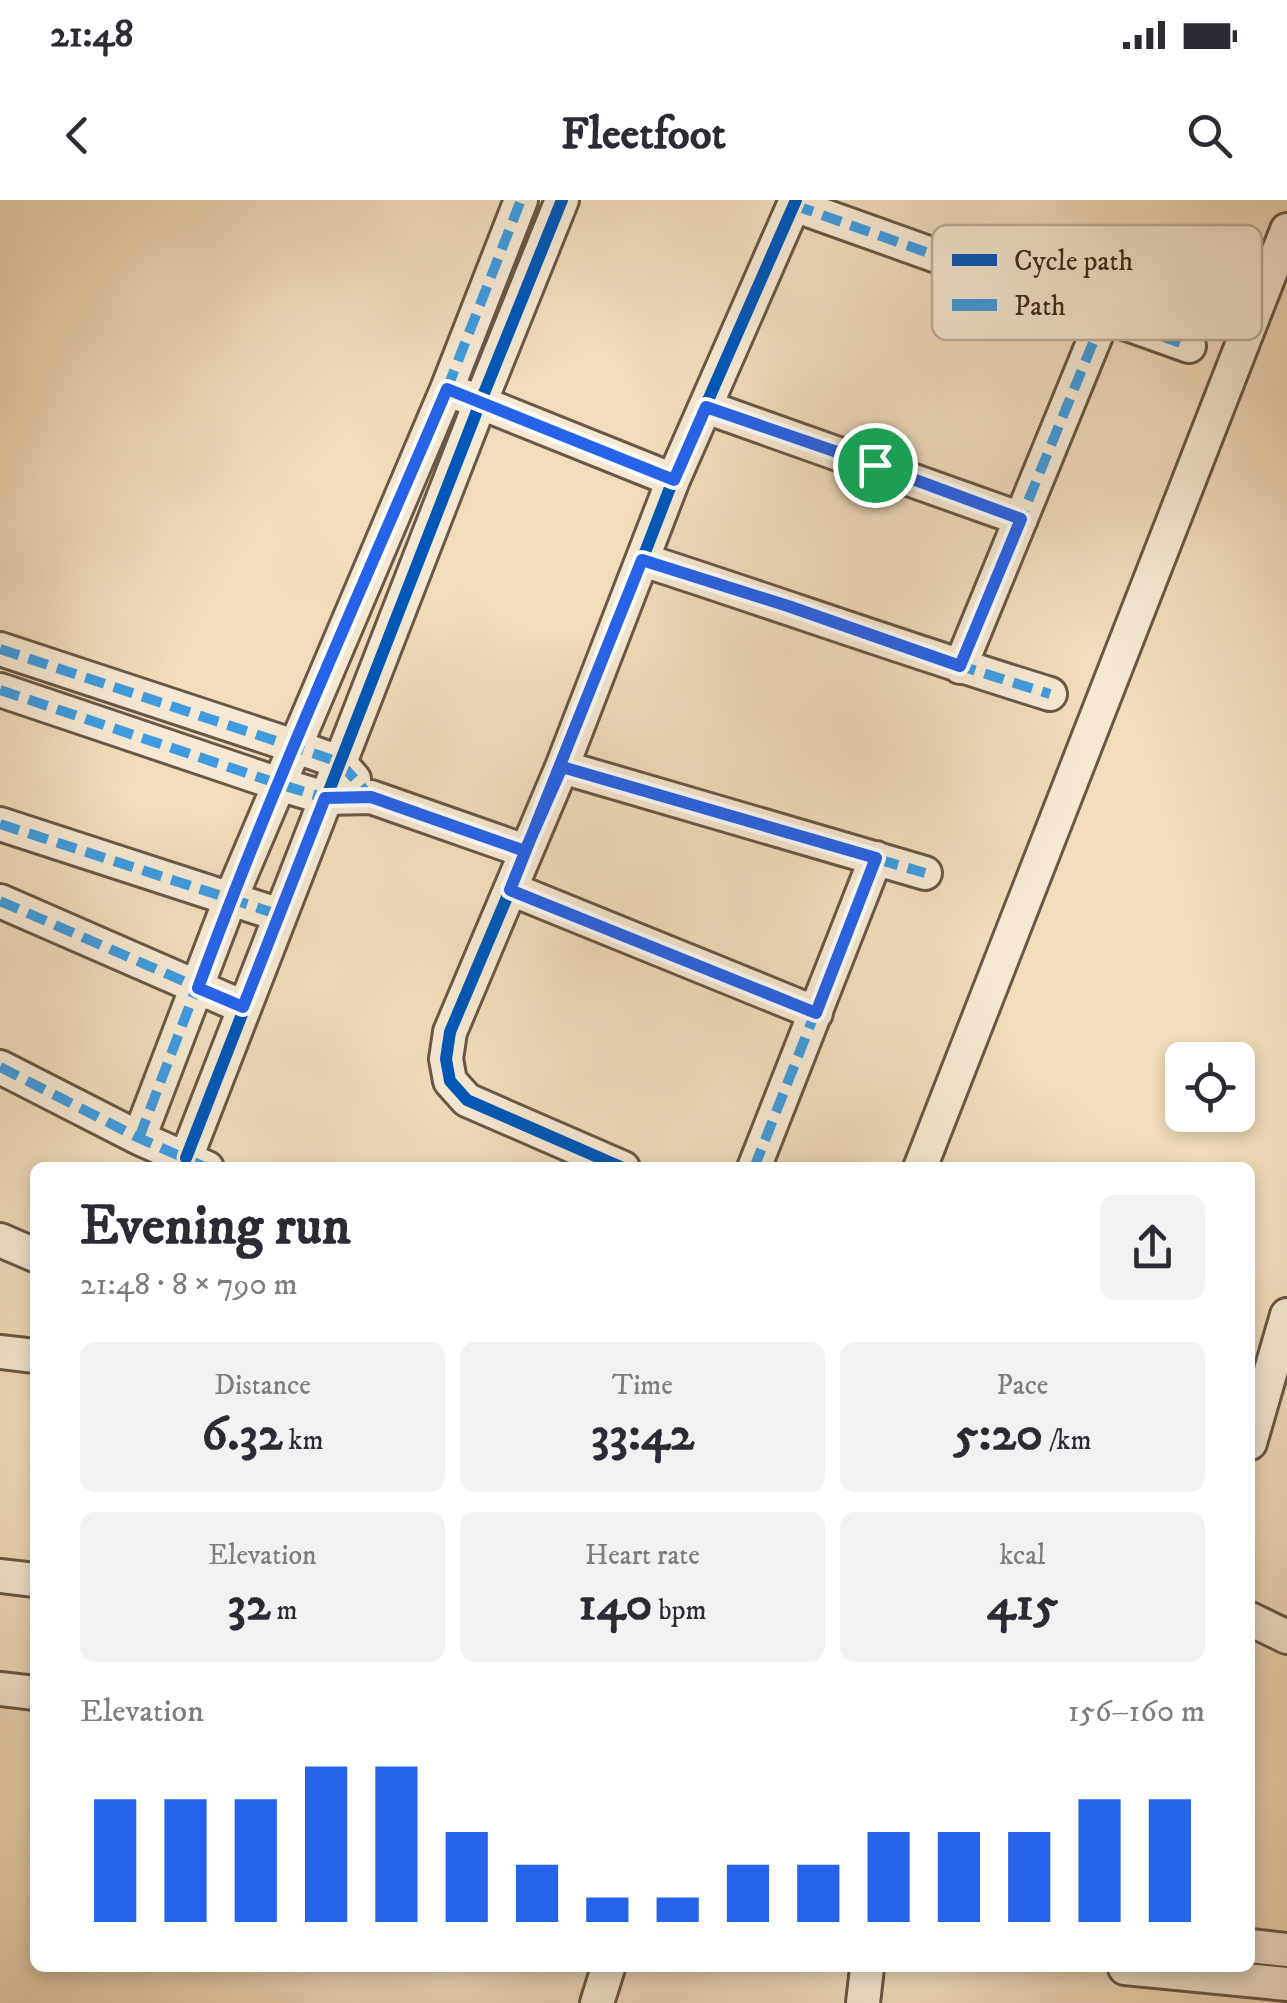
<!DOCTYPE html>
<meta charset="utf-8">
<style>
:root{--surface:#fff;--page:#f2f2f3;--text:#2b2b33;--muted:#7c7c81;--accent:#2563eb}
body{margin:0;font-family:"IM FELL DW Pica",serif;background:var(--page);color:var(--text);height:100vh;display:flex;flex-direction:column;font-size:38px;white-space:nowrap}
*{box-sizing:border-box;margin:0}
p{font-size:32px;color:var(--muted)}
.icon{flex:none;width:55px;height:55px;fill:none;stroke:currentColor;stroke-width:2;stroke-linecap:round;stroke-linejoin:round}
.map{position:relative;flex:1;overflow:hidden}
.panel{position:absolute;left:30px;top:962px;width:1225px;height:810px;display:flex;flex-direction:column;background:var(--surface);border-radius:15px;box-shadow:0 5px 15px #0003}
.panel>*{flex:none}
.buttons{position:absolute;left:1165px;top:842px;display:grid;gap:20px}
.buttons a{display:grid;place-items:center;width:90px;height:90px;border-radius:15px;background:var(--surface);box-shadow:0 5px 15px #0003;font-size:50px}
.pin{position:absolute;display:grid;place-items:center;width:85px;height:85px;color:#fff;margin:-42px;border:5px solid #fff;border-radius:50%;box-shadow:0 2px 10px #0007}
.round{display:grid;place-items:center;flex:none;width:105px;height:105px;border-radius:15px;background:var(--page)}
.summary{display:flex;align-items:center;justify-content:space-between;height:170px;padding:0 50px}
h1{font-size:55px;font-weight:700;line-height:75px}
.metrics{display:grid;grid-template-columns:repeat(3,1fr);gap:15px;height:170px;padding:10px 50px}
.metrics div{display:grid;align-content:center;border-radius:15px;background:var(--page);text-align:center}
.metrics b{font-size:50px;font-weight:700}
.metrics small{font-size:28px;font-weight:400}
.metrics p{font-size:28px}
.chart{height:280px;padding:20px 50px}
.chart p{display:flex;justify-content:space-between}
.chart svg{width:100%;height:180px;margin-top:10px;stroke:var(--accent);stroke-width:6}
.status{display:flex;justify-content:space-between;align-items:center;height:70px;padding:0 50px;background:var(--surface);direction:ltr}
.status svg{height:28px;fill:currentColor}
header{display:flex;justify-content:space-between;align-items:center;height:130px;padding:0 50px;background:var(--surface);font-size:45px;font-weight:700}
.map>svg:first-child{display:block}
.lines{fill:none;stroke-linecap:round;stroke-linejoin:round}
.street-casing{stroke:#685847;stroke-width:38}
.street{stroke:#f6e9d3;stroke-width:32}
.quiet{stroke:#3f9ce0;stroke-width:10;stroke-dasharray:20 10;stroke-linecap:butt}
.cycleway-casing{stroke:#f6e9d3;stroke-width:19}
.cycleway{stroke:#0057b8;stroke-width:12}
.route-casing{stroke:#fff;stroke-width:20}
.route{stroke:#2563eb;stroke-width:12}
.key{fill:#f6e9d3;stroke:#beb09d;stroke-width:2.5}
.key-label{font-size:28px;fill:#3b2b20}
</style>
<div class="status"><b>21:48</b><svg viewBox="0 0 49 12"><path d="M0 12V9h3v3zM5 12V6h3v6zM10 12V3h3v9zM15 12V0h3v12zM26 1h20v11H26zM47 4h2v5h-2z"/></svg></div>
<header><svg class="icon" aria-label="back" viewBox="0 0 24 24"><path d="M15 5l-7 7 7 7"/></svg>Fleetfoot<svg class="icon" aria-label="search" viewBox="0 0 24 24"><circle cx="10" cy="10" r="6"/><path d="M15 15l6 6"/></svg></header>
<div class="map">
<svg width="1287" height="1803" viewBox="0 0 1287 1803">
<rect width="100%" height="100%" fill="#f1ddbb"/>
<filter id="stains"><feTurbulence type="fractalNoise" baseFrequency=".002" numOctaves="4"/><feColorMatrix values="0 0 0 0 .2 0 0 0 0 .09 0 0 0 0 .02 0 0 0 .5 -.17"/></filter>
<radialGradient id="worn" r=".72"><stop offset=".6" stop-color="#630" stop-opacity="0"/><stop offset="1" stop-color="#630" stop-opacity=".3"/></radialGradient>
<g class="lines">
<defs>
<path id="street" d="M 794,5 L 1189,146
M 459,194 L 673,280
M 706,207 L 1021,319
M 643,360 C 779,404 913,452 1050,494
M 0,449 L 294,546 L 339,562 L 354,579
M 960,467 L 1104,116
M 0,490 L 279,584 L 325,598 L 371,597 L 525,651
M 562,567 L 925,673
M 0,624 L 280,715
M 511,689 L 816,813
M 0,701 L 243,807
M 0,867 L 139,938 L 207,968
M 139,938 L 230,700 L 447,189 L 521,0
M 186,958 L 480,203 L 562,0
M 623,968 L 467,900 L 450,881 L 446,859 L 450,832 L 562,567 L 673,280 L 796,0
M 754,968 L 876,658
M 920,968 L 1287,30
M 0,1040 L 35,1055
M 0,1152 L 35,1156
M 1250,1243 L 1287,1115
M 0,1376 L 35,1380
M 1250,1419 L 1287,1437
M 0,1489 L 35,1493
M 1250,1746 L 1287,1750
M 1125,1768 L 1287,1784
M 597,1803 L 608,1768
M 863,1803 L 867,1768"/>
</defs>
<!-- street casing -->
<use href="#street" class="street-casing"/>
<!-- street -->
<use href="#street" class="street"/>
<!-- quiet -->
<path class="quiet" d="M 794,5 L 1189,146
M 447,189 L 673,280
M 706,207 L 1021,319
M 643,360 C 779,404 913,452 1050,494
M 0,449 L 339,562 L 371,597
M 960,467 L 1104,116
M 0,490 L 279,584 L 325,598 L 371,597 L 525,651
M 562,567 L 925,673
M 0,624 L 280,715
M 511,689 L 816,813
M 0,701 L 243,807
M 0,867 L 139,938 L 207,968
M 139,938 L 230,700 L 447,189 L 521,0
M 754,968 L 876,658"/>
<defs>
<path id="cycleway" d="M 186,958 L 480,203 L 562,0
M 623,968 L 467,900 L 450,881 L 446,859 L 450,832 L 562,567 L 673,280 L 796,0"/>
</defs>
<!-- cycleway casing -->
<use href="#cycleway" class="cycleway-casing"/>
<!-- cycleway -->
<use href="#cycleway" class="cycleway"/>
</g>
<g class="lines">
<defs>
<path id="route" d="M 875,265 L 706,207 L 674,280 L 447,189 C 362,388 272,586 198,788 L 243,807 L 325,598 L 371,597 L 525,651 L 562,567 L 876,658 L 816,813 L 510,690 L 642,360 L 788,406 L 960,466 L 1021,319 L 875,265"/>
</defs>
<!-- route casing -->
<use href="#route" class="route-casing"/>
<!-- route -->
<use href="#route" class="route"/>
</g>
<!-- legend -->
<rect x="932" y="25" width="330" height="115" rx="15" class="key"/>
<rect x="952" y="54" width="45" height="12" fill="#0057b8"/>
<rect x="952" y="99" width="45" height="12" fill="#3f9ce0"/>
<g class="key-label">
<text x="1014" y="70">Cycle path</text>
<text x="1014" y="115">Path</text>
</g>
<rect width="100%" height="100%" filter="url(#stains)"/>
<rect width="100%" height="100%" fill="url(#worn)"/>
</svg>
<div class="buttons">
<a><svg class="icon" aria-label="locate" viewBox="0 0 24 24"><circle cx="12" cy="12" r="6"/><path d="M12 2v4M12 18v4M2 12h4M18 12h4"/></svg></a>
</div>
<div class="pin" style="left:875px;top:265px;background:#1e9e55"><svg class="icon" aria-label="arrive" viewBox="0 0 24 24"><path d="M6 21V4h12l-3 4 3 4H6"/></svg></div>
<section class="panel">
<div class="summary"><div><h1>Evening run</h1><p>21:48 · 8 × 790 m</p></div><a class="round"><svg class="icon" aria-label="share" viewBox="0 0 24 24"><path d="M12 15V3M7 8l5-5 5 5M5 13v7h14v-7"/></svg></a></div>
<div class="metrics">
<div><p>Distance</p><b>6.32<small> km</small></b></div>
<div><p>Time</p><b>33:42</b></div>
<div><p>Pace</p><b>5:20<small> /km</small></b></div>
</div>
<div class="metrics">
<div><p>Elevation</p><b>32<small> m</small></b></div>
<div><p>Heart rate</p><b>140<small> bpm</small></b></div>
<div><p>kcal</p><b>415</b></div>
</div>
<div class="chart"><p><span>Elevation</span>156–160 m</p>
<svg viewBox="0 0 160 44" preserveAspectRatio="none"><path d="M5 44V14M15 44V14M25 44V14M35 44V6M45 44V6M55 44V22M65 44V30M75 44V38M85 44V38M95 44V30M105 44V30M115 44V22M125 44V22M135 44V22M145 44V14M155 44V14"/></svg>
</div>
</section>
</div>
